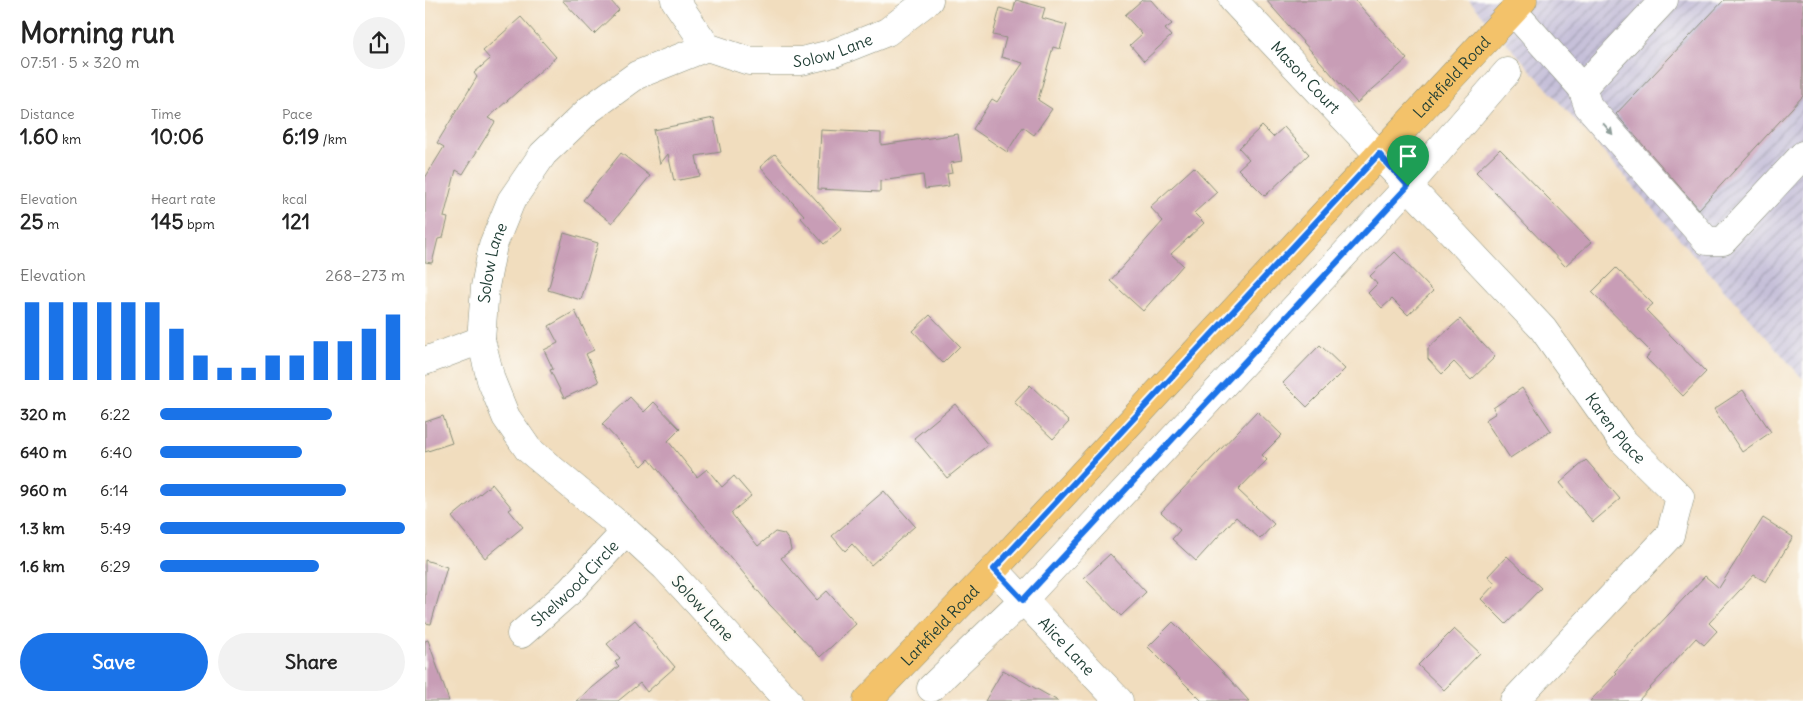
<!DOCTYPE html>
<meta charset="utf-8">
<style>
:root{--surface:#fff;--page:#f2f2f2;--text:#222;--muted:#767676;--accent:#1a73e8}
body{margin:0;font-family:Delius,sans-serif;background:var(--page);color:var(--text);height:100vh;display:flex;flex-direction:column;font-size:19px;white-space:nowrap}
*{box-sizing:border-box;margin:0}
p{font-size:16px;color:var(--muted)}
.icon{flex:none;width:28px;height:28px;fill:none;stroke:currentColor;stroke-width:2;stroke-linecap:round;stroke-linejoin:round}
.map{position:relative;flex:1;overflow:hidden}
.side{display:flex;flex-direction:column;background:var(--surface);width:425px}
.side>*{flex:none}
.pin{position:absolute;display:grid;place-items:center;width:42px;height:42px;color:#fff;margin:-51px -21px;border-radius:50% 50% 50% 0;rotate:-45deg;box-shadow:0 0 5px #0007}
.pin .icon{rotate:45deg}
.round{display:grid;place-items:center;flex:none;width:52px;height:52px;border-radius:26px;background:var(--page)}
.summary{display:flex;align-items:center;justify-content:space-between;height:85px;padding:0 20px}
h1{font-size:28px;font-weight:700;line-height:38px}
.metrics{display:grid;grid-template-columns:repeat(3,1fr);gap:8px;height:85px;padding:5px 20px}
.metrics div{display:grid;align-content:center}
.metrics b{font-size:21px;font-weight:700}
.metrics small{font-size:14px;font-weight:400}
.metrics p{font-size:14px}
.chart{height:140px;padding:10px 20px}
.chart p{display:flex;justify-content:space-between}
.chart svg{width:100%;height:90px;margin-top:5px;stroke:var(--accent);stroke-width:6}
.action{display:flex;gap:10px;margin-top:auto;padding:10px 20px}
.action a{flex:1;height:58px;border-radius:30px;background:var(--accent);color:#fff;font-size:20px;font-weight:700;line-height:58px;text-align:center}
.action a+a{background:var(--page);color:var(--text)}
ul{padding:0 20px;list-style:none;font-size:16px}
li{display:grid;grid-template-columns:80px 60px 1fr;align-items:center;height:38px}
li i{height:12px;border-radius:6px;background:var(--accent)}
main{display:flex;flex:1;min-height:0}
.map>svg:first-child{display:block}
.industrial{fill:url(#industrial-furrows)}
.building{fill:#c89db6}
.lines{fill:none;stroke-linecap:round;stroke-linejoin:round}
.minor-casing{stroke:#888d79;stroke-width:29}
.major-casing{stroke:#888d79;stroke-width:29}
.minor{stroke:#fff;stroke-width:28}
.major{stroke:#f3c26a;stroke-width:28}
.oneway{fill:#8f9e9a}
.route-casing{stroke:#fff;stroke-width:10}
.route{stroke:#1a73e8;stroke-width:6}
.labels{text-anchor:middle;dominant-baseline:central;stroke-width:5;stroke-linejoin:round;paint-order:stroke}
.street-label{font-size:16px;fill:#1f3d34;stroke:#fdfcf7}
</style>
<main>
<section class="side">
<div class="summary"><div><h1>Morning run</h1><p>07:51 · 5 × 320 m</p></div><a class="round"><svg class="icon" aria-label="share" viewBox="0 0 24 24"><path d="M12 15V3M7 8l5-5 5 5M5 13v7h14v-7"/></svg></a></div>
<div class="metrics">
<div><p>Distance</p><b>1.60<small> km</small></b></div>
<div><p>Time</p><b>10:06</b></div>
<div><p>Pace</p><b>6:19<small> /km</small></b></div>
</div>
<div class="metrics">
<div><p>Elevation</p><b>25<small> m</small></b></div>
<div><p>Heart rate</p><b>145<small> bpm</small></b></div>
<div><p>kcal</p><b>121</b></div>
</div>
<div class="chart"><p><span>Elevation</span>268–273 m</p>
<svg viewBox="0 0 160 44" preserveAspectRatio="none"><path d="M5 44V6M15 44V6M25 44V6M35 44V6M45 44V6M55 44V6M65 44V19M75 44V32M85 44V38M95 44V38M105 44V32M115 44V32M125 44V25M135 44V25M145 44V19M155 44V12"/></svg>
</div>
<ul>
<li><b>320 m</b>6:22<i style="width:70%"></i></li>
<li><b>640 m</b>6:40<i style="width:58%"></i></li>
<li><b>960 m</b>6:14<i style="width:76%"></i></li>
<li><b>1.3 km</b>5:49<i style="width:100%"></i></li>
<li><b>1.6 km</b>6:29<i style="width:65%"></i></li>
</ul>
<div class="action"><a>Save</a><a>Share</a></div>
</section>
<div class="map">
<svg width="1378" height="701" viewBox="0 0 1378 701">
<defs>
<pattern id="industrial-furrows" width="10" height="10" patternUnits="userSpaceOnUse" patternTransform="scale(1.25)"><rect width="10" height="10" fill="#c6c0d9"/><path d="M-1 1l2-2M0 10L10 0M9 11l2-2" fill="none" stroke="#a09db1"/></pattern>
</defs>
<rect width="100%" height="100%" fill="#fdfcf7"/>
<filter id="ink" filterUnits="userSpaceOnUse"><feTurbulence type="fractalNoise" baseFrequency=".02" numOctaves="2"/><feDisplacementMap in="SourceGraphic" scale="10" xChannelSelector="R" yChannelSelector="G"/><feConvolveMatrix kernelMatrix="1 2 1 2 8 2 1 2 1" color-interpolation-filters="sRGB"/></filter>
<filter id="wash" filterUnits="userSpaceOnUse"><feTurbulence type="fractalNoise" baseFrequency=".0096" numOctaves="4" result="noise"/><feDisplacementMap in="SourceGraphic" scale="20" xChannelSelector="R" yChannelSelector="G"/><feGaussianBlur stdDeviation="1.12" result="paint"/><feColorMatrix in="noise" values="0 0 0 0 0 0 0 0 0 0 0 0 0 0 0 0 0 1.4 0 .05"/><feComposite in="paint" operator="in"/></filter>
<g filter="url(#wash)">
<rect width="100%" height="100%" fill="#f1ddbe"/>
<!-- industrial -->
<path class="industrial" d="M 1044,0 L 1378,0 L 1378,379 Z"/>
<g id="blocks">
<!-- building -->
<path class="building" d="M 137,0 L 185,0 L 194,10 L 169,34 Z
M 591,0 L 620,8 L 617,18 L 642,25 L 635,49 L 628,47 L 613,100 L 627,109 L 609,135 L 598,127 L 582,152 L 548,129 L 567,99 L 572,102 L 598,63 L 576,57 L 581,38 L 568,35 L 575,8 L 588,12 Z
M 717,0 L 726,0 L 747,24 L 740,29 L 746,36 L 719,61 L 705,45 L 717,34 L 700,15 Z
M 841,0 L 930,0 L 982,59 L 932,103 Z
M 1299,0 L 1378,0 L 1378,96 L 1274,209 L 1191,114 Z
M 96,17 L 131,57 L 63,118 L 70,122 L 38,174 L 31,170 L 19,217 L 23,218 L 18,238 L 13,239 L 7,263 L 0,262 L 0,178 L 19,147 L 12,143 L 52,77 L 49,73 L 65,59 L 58,51 Z
M 289,118 L 296,152 L 271,156 L 275,176 L 249,181 L 243,154 L 235,164 L 228,130 Z
M 837,126 L 848,137 L 859,127 L 884,154 L 840,196 L 813,169 L 824,159 L 814,148 Z
M 396,130 L 456,133 L 456,145 L 533,134 L 537,161 L 525,163 L 527,173 L 522,174 L 524,186 L 500,189 L 498,175 L 455,181 L 455,192 L 393,189 Z
M 1075,149 L 1166,242 L 1140,266 L 1051,172 Z
M 196,153 L 225,176 L 187,223 L 158,200 Z
M 350,154 L 417,229 L 399,244 L 376,218 L 379,215 L 335,167 Z
M 769,167 L 792,192 L 769,213 L 779,223 L 746,254 L 758,265 L 718,311 L 685,281 L 738,221 L 725,207 Z
M 139,233 L 173,243 L 156,300 L 123,290 Z
M 970,252 L 1008,291 L 983,315 L 967,299 L 957,308 L 943,293 L 952,284 L 945,276 Z
M 1191,268 L 1228,304 L 1221,310 L 1281,372 L 1258,396 L 1221,358 L 1226,352 L 1167,292 Z
M 150,311 L 169,350 L 161,354 L 174,382 L 139,398 L 125,370 L 128,369 L 119,350 L 133,343 L 124,326 Z
M 505,315 L 535,346 L 518,363 L 488,331 Z
M 1035,319 L 1070,357 L 1046,380 L 1029,362 L 1017,374 L 1003,359 L 1003,348 Z
M 895,345 L 920,369 L 882,407 L 858,383 Z
M 605,385 L 644,422 L 628,439 L 589,402 Z
M 1097,388 L 1126,431 L 1085,458 L 1060,420 L 1071,413 L 1068,408 Z
M 1318,390 L 1346,432 L 1317,452 L 1289,409 Z
M 205,397 L 219,412 L 229,402 L 255,429 L 243,441 L 272,477 L 282,469 L 297,487 L 309,476 L 326,496 L 306,513 L 333,546 L 350,532 L 359,534 L 364,541 L 366,550 L 356,558 L 392,600 L 402,591 L 431,624 L 395,657 L 344,604 L 224,459 L 217,466 L 177,424 Z
M 530,404 L 563,445 L 522,478 L 489,438 Z
M 832,411 L 857,435 L 837,455 L 842,460 L 813,490 L 849,524 L 835,539 L 811,517 L 771,561 L 747,539 L 755,530 L 736,512 Z
M 18,416 L 27,443 L 0,452 L 0,422 Z
M 1161,460 L 1195,499 L 1168,522 L 1135,483 Z
M 67,484 L 87,508 L 84,510 L 98,527 L 60,558 L 27,517 Z
M 459,491 L 490,526 L 446,565 L 427,544 L 420,551 L 407,536 Z
M 1338,518 L 1368,537 L 1341,582 L 1329,575 L 1284,623 L 1292,631 L 1279,645 L 1271,638 L 1213,701 L 1165,701 L 1192,673 L 1190,671 L 1280,576 L 1294,588 Z
M 685,554 L 721,592 L 696,616 L 659,578 Z
M 1082,556 L 1116,588 L 1081,624 L 1056,599 L 1070,584 L 1063,576 Z
M 0,560 L 22,567 L 6,624 L 0,623 Z
M 210,620 L 250,667 L 222,692 L 215,683 L 193,701 L 151,701 L 194,666 L 190,662 L 195,658 L 182,644 Z
M 748,622 L 798,672 L 824,701 L 777,701 L 723,647 Z
M 1029,629 L 1055,653 L 1019,690 L 993,665 Z
M 3,640 L 24,701 L 0,701 L 0,641 Z
M 578,670 L 633,701 L 560,701 Z"/>
</g>
</g>
<g filter="url(#ink)">
<use href="#blocks" fill-opacity="0" stroke="#888d79" stroke-width="1"/>
<g class="lines">
<defs>
<g id="minor">
<path d="M 250,0 L 282,47"/>
<path id="s1" d="M 808,0 L 1118,329 L 1196,439 L 1255,497 L 1245,535 L 1089,701"/>
<path d="M 1088,11 L 1157,88 L 1163,106 L 1282,241 L 1298,241 L 1378,155"/>
<path d="M 1157,88 L 1239,0"/>
<path d="M 0,361 L 56,340"/>
<path id="s2" d="M 569,569 L 694,701"/>
<path id="s3" d="M 96,634 L 145,591 L 201,531"/>
<path d="M 506,688 L 598,600 L 983,186 L 1082,72"/>
<path id="s4" d="M 363,701 L 240,567 L 201,531 L 103,449 L 81,417 L 66,380 L 56,340 L 60,287 L 68,245 L 86,201 L 118,154 L 165,109 L 212,75 L 282,47 L 324,61 L 377,61 L 409,53 L 462,32 L 504,0"/>
</g>
<g id="major">
<path id="s5" d="M 442,701 L 569,569 L 1098,0"/>
</g>
</defs>
<!-- minor casing -->
<use href="#minor" class="minor-casing"/>
<!-- major casing -->
<use href="#major" class="major-casing"/>
<!-- minor -->
<use href="#minor" class="minor"/>
<!-- major -->
<use href="#major" class="major"/>
</g>
<!-- one-way arrows -->
<defs><path id="oneway-solid" d="M-6-.8H1V-3.2L6.5 0L1 3.2V.8H-6Z" transform="scale(1.25)"/></defs>
<use class="oneway" href="#oneway-solid" transform="translate(1183 129) rotate(49)"/>
</g>
<g class="lines" filter="url(#ink)">
<defs>
<path id="route" d="M 954,154 L 983,186 L 598,600 L 569,569 Z"/>
</defs>
<!-- route casing -->
<use href="#route" class="route-casing"/>
<!-- route -->
<use href="#route" class="route"/>
</g>
<g class="labels">
<!-- street labels -->
<g class="street-label">
<text stroke="none"><textPath href="#s4" startOffset="1011">Solow Lane</textPath></text>
<text stroke="none"><textPath href="#s1" startOffset="106">Mason Court</textPath></text>
<text stroke="none"><textPath href="#s5" startOffset="855">Larkfield Road</textPath></text>
<text stroke="none"><textPath href="#s4" startOffset="561">Solow Lane</textPath></text>
<text stroke="none"><textPath href="#s1" startOffset="575">Karen Place</textPath></text>
<text stroke="none"><textPath href="#s3" startOffset="74">Shelwood Circle</textPath></text>
<text transform="translate(278 608) rotate(47)">Solow Lane</text>
<text stroke="none"><textPath href="#s5" startOffset="105">Larkfield Road</textPath></text>
<text stroke="none"><textPath href="#s2" startOffset="106">Alice Lane</textPath></text>
</g>
</g>
</svg>
<div class="pin" style="left:983px;top:186px;background:#1e9e55"><svg class="icon" aria-label="arrive" viewBox="0 0 24 24"><path d="M6 21V4h12l-3 4 3 4H6"/></svg></div>
</div>
</main>
